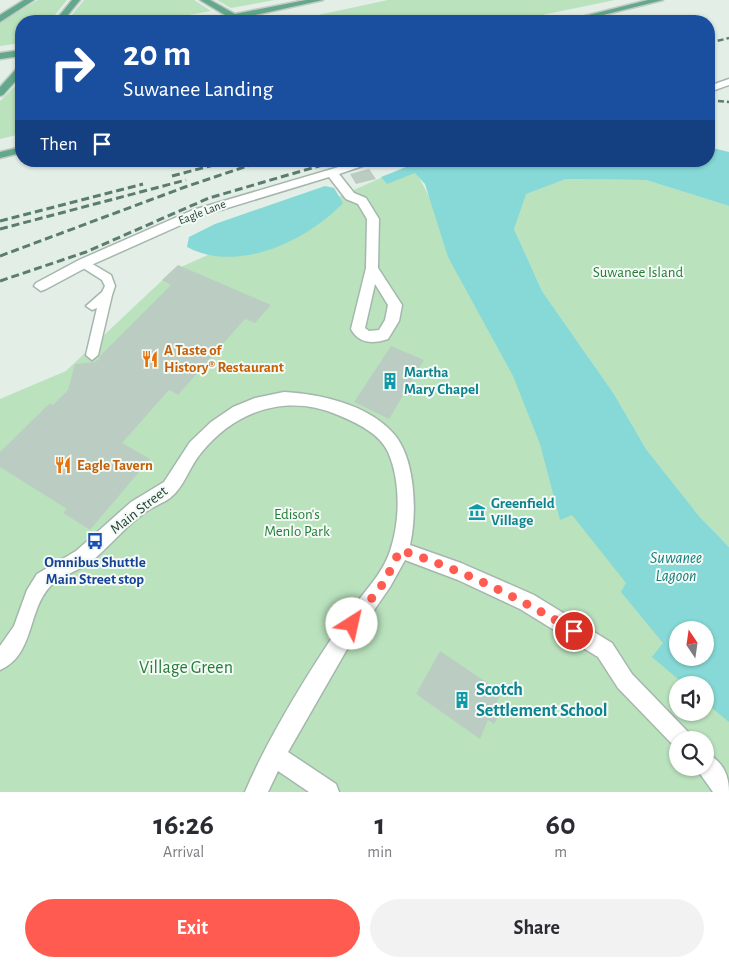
<!DOCTYPE html>
<html lang="en">
<head>
<meta charset="utf-8">
<style>
  :root { --surface:#fff; --page:#f2f2f3; --text:#2b2b33; --muted:#7c7c81; --accent:#ff5b51 }
  body { margin:0; font-family:"Alegreya Sans",sans-serif; background:var(--page); color:var(--text); height:100vh; display:flex; flex-direction:column; font-size:19px; white-space:nowrap }
  * { box-sizing:border-box; margin:0 }
  p { font-size:16px; color:var(--muted) }
  .icon { flex:none; width:28px; height:28px; fill:none; stroke:currentColor; stroke-width:2; stroke-linecap:round; stroke-linejoin:round }
  .map { position:relative; height:792px; overflow:hidden }
  .drawer { display:flex; flex-direction:column; background:var(--surface); flex:1 }
  .drawer>* { flex:none }
  .banner { position:absolute; left:15px; top:15px; width:700px; height:152px; border-radius:20px; box-shadow:0 1px 4px #0004; background:#1a4fa0; color:#fff; overflow:hidden }
  .needle { width:32px; rotate:347deg }
  .controls { position:absolute; left:669px; top:621px; display:grid; gap:10px }
  .controls a { display:grid; place-items:center; width:45px; height:45px; border-radius:50%; background:var(--surface); box-shadow:0 1px 4px #0004; font-size:25px }
  .pin { position:absolute; display:grid; place-items:center; width:42px; height:42px; color:#fff; margin:-21px; border:2px solid #fff; border-radius:50%; box-shadow:0 1px 5px #0007 }
  .me { position:absolute; width:55px; margin:-28px; rotate:35deg; stroke-linejoin:round; filter:drop-shadow(0 0 4px #0008) }
  .turn { display:flex; align-items:center; gap:18px; height:105px; padding:0 25px; font-size:22px }
  .turn .icon { width:65px; height:65px; stroke-width:2.5 }
  .turn b { display:block; font-size:35px; line-height:42px }
  .then { display:flex; align-items:center; height:48px; padding:0 25px; background:#0003; gap:10px; font-size:19px }
  .eta { display:flex; justify-content:space-evenly; align-items:center; height:85px; text-align:center }
  .eta b { font-size:30px; font-weight:700; line-height:35px }
  .cta { display:flex; gap:10px; margin-top:auto; padding:10px 25px }
  .cta a { flex:1; height:58px; border-radius:30px; background:var(--accent); color:#fff; font-size:20px; font-weight:700; line-height:58px; text-align:center }
  .cta a+a { background:var(--page); color:var(--text) }
  .map>svg:first-child { display:block }
  .green { fill:#bae2bd; fill-rule:evenodd }
  .water { fill:#86d9d6; fill-rule:evenodd }
  .building { fill:#bbcdc2 }
  .lines { fill:none; stroke-linecap:round; stroke-linejoin:round }
  .lane-casing { stroke:#a5b7ad; stroke-width:3 }
  .street-casing { stroke:#a5b7ad; stroke-width:3 }
  .primary-casing { stroke:#c1cac6; stroke-width:3 }
  .lane { fill:#fff; fill-rule:evenodd }
  .street { fill:#fff; fill-rule:evenodd }
  .primary { fill:#63a88a; fill-rule:evenodd }
  .rail-far1 { stroke:#5b7d6e; stroke-width:2.5; stroke-dasharray:6 3; stroke-linecap:butt }
  .rail { stroke:#5b7d6e; stroke-width:3; stroke-dasharray:8 4; stroke-linecap:butt }
  .route { stroke:#ff5b51; stroke-width:9; stroke-dasharray:0 16.2 }
  .labels { text-anchor:middle; dominant-baseline:central; stroke-width:4; stroke-linejoin:round; paint-order:stroke }
  .far-street-label { font-size:12px; fill:#214233; stroke:#f4faf6 }
  .park-label { font-size:15px; fill:#267d38; stroke:#f4faf6 }
  .food-label { font-size:15px; font-weight:bold; fill:#c56008; stroke:#f4faf6; text-anchor:start }
  .culture-label { font-size:15px; font-weight:bold; fill:#0d838f; stroke:#f4faf6; text-anchor:start }
  .street-label { font-size:15px; fill:#214233; stroke:#f4faf6 }
  .transit-label { font-size:15px; font-weight:bold; fill:#164399; stroke:#f4faf6 }
  .water-label { font-size:16px; font-style:italic; fill:#147f7d; stroke:#f4faf6 }
  .near-park-label { font-size:18px; fill:#267d38; stroke:#f4faf6 }
  .near-culture-label { font-size:18px; font-weight:bold; fill:#0d838f; stroke:#f4faf6; text-anchor:start }
</style>
</head>
<body>
<div class="map">
<svg width="729" height="792" viewBox="0 0 729 792">
  <rect width="100%" height="100%" fill="#e3eee7"/>
  <path class="green" d="M38 0H67L50 21H21V43L0 46V23Z
    M84 0H194L211 11 155 21H67Z
    M217 0H275L231 8Z
    M388 0H615L513 21H290Z
    M21 80V134L0 139V101Z
    M412 164 663 643 678 658 729 671V792H0V399L66 371 172 271ZM678 685H705V712H678ZM678 740H705V768H678Z
    M566 179 646 180 729 206V547L699 516 646 449 614 394 542 291 514 229 525 194Z"/>
  <path class="water" d="M709 147 729 152V206L646 180 566 179 526 194 514 229 542 291 614 394 646 449 699 516 729 547V722L705 702V685H685L652 657 663 643 621 592 626 583 572 515 560 520 540 444 513 376 448 257 425 184 415 173 387 184 381 177 422 161H709ZM678 630H705V658H678Z
    M325 186 334 188 343 203C307 241 237 274 187 247L189 237 215 224Z"/>
  <path class="building" d="M369 169 376 179 356 184 350 174Z
    M178 265 271 305 255 323 245 319 178 395 169 390 122 443 150 459 90 530 63 513 67 509 0 467V452L50 403 53 405 68 390 75 364 95 362 100 358 99 357 171 285 162 280Z
    M391 346 424 360 389 419 354 402Z
    M440 651 501 692 495 707 501 711 494 724 488 720 480 739 416 694Z"/>
  <g class="lines">
    <g class="lane-casing">
      <path id="lane" d="M84 259 111 275 115 286 112 295 98 355 92 360 86 355 97 308 92 310 86 306 102 292 105 286 102 280 80 266V260Z"/>
    </g>
    <g class="street-casing">
      <path id="street" d="M729 79V85L709 92V86Z
        M359 161H377L339 174 354 193 366 198 379 219 378 268 402 305 399 321 388 339C373 344 359 344 351 329L366 268 367 219 358 204 346 199 329 177 201 216 89 266 46 289 41 291 34 286 36 283 79 260 193 210ZM375 284 388 305 385 320 379 330 369 331 365 328Z
        M284 392C320 394 367 404 393 433 416 458 417 514 410 545L461 563 534 595 612 643 632 674 689 733 692 740H678V749L675 747 618 688 598 657 520 609 458 580 405 560 390 587 346 651 288 752 336 784 339 792H309L278 771 268 792H245C269 735 310 670 345 618 359 597 382 576 390 551 400 522 401 481 388 452 379 433 357 423 338 415 287 393 236 410 201 453 189 467 185 486 170 498 162 504 151 507 143 514 123 528 109 548 89 563 76 572 57 577 47 590 28 614 33 656 0 670V646L14 626 27 590 37 574 76 551 131 502 164 482 190 442 211 422 233 407 255 398Z
        M705 753C722 760 729 774 729 792H713L696 768H705Z"/>
    </g>
    <g class="primary-casing">
      <path id="primary" d="M24 0H34L0 22V15Z
        M72 0H80L63 21H55Z
        M200 0H210L235 14 306 0H323L241 18 239 21 232 19 206 21 225 15Z
        M648 0H663L579 21H565Z
        M21 50V56L0 59V53Z
        M21 66V75L3 95 0 96V87L18 67Z
        M21 147V153L0 158V152Z"/>
    </g>
    <use href="#lane" class="lane"/>
    <use href="#street" class="street"/>
    <use href="#primary" class="primary"/>
    <path class="rail-far1" d="M709 43 729 38
      M709 100 729 102"/>
    <path class="rail" d="M172 176 229 161
      M0 221 143 184
      M0 229 186 180
      M0 256 185 187 262 161
      M0 281 86 252 209 198 336 161"/>
  </g>
  <g class="lines">
    <path class="route" d="M352 624 385 581 400 550C462 570 518 597 574 631"/>
  </g>
  <defs>
    <g id="restaurant-bare" transform="scale(1.35)"><path d="M-5-6h1v4h1v-4h1v4h1v-4h1v5L-1.5 .5V6h-2V.5L-5-1ZM5-6V6H3V1.5H1.5Q1.5-4 5-6Z" fill="#e8710a" stroke="#f4faf6" stroke-width="2.5" paint-order="stroke"/></g>
    <g id="building-bare" transform="scale(1.35)"><path d="M-4-6H4V6H1V3H-1V6H-4ZM-2.5-4.3h1.7v1.8h-1.7ZM.8-4.3h1.7v1.8H.8ZM-2.5-1h1.7V.8h-1.7ZM.8-1h1.7V.8H.8Z" fill="#0f9aa8" stroke="#f4faf6" stroke-width="2.5" paint-order="stroke"/></g>
    <g id="museum-bare" transform="scale(1.35)"><path d="M0-6L6-3V-2H-6V-3ZM-5-1h2V3h-2ZM-1-1h2V3h-2ZM3-1h2V3H3ZM-6 4H6V6H-6Z" fill="#0f9aa8" stroke="#f4faf6" stroke-width="2.5" paint-order="stroke"/></g>
    <g id="bus-bare" transform="scale(1.35)"><path d="M-5-6H5V4H4V6H2V4H-2V6H-4V4H-5ZM-3.5-4V0h7V-4ZM-3.5 1.2v1.5H-2V1.2ZM2 1.2v1.5H3.5V1.2Z" fill="#1a4fb4" stroke="#f4faf6" stroke-width="2.5" paint-order="stroke"/></g>
  </defs>
  <g fill-rule="evenodd">
    <use href="#restaurant-bare" x="150" y="359"/>
    <use href="#building-bare" x="390" y="381"/>
    <use href="#restaurant-bare" x="63" y="465"/>
    <use href="#museum-bare" x="477" y="512"/>
    <use href="#bus-bare" x="95" y="541"/>
    <use href="#building-bare" x="462" y="700"/>
  </g>
  <g class="labels">
    <g class="far-street-label">
      <text transform="translate(202 212) rotate(-21)">Eagle Lane</text>
    </g>
    <g class="park-label">
      <text x="638" y="272">Suwanee Island</text>
      <text x="297" y="514">Edison's<tspan x="297" dy="17">Menlo Park</tspan></text>
    </g>
    <g class="food-label">
      <text x="164" y="350">A Taste of<tspan x="164" dy="17">History® Restaurant</tspan></text>
      <text x="77" y="465">Eagle Tavern</text>
    </g>
    <g class="culture-label">
      <text x="404" y="372">Martha<tspan x="404" dy="17">Mary Chapel</tspan></text>
      <text x="491" y="503">Greenfield<tspan x="491" dy="17">Village</tspan></text>
    </g>
    <g class="street-label">
      <text transform="translate(139 510) rotate(-38)">Main Street</text>
    </g>
    <g class="transit-label">
      <text x="95" y="562">Omnibus Shuttle<tspan x="95" dy="17">Main Street stop</tspan></text>
    </g>
    <g class="water-label">
      <text x="676" y="558">Suwanee<tspan x="676" dy="18">Lagoon</tspan></text>
    </g>
    <g class="near-park-label">
      <text x="186" y="668">Village Green</text>
    </g>
    <g class="near-culture-label">
      <text x="476" y="690">Scotch<tspan x="476" dy="21">Settlement School</tspan></text>
    </g>
  </g>
</svg>
<div class="controls">
<a><svg class="needle" viewBox="-14 -14 28 28"><path d="M0-13l5 13h-10z" fill="#e53935"/><path d="M0 13l5-13h-10z" fill="#7c7c81"/></svg></a>
<a><svg class="icon" aria-label="sound" viewBox="0 0 24 24"><path d="M4 9h4l5-4v14l-5-4H4zM17 9q2 3 0 6"/></svg></a>
<a><svg class="icon" aria-label="search" viewBox="0 0 24 24"><circle cx="10" cy="10" r="6"/><path d="M15 15l6 6"/></svg></a>
</div>
<div class="pin" style="left:574px;top:631px;background:#d93025"><svg class="icon" aria-label="arrive" viewBox="0 0 24 24"><path d="M6 21V4h12l-3 4 3 4H6"/></svg></div>
<svg class="me" style="left:352px;top:624px" viewBox="-20 -20 40 40"><circle r="19" fill="#fff"/><path d="M0-13L10 11 0 6-10 11z" fill="#ff5b51"/></svg>
<div class="banner">
<div class="turn"><svg class="icon" aria-label="right" viewBox="0 0 24 24"><path d="M7 20v-9h11M14 6l5 5-5 5"/></svg><div><b>20 m</b>Suwanee Landing</div></div>
<div class="then">Then<svg class="icon" aria-label="arrive" viewBox="0 0 24 24"><path d="M6 21V4h12l-3 4 3 4H6"/></svg></div>
</div>
</div>
<section class="drawer">
<div class="eta">
<div><b>16:26</b><p>Arrival</p></div>
<div><b>1</b><p>min</p></div>
<div><b>60</b><p>m</p></div>
</div>
<div class="cta"><a>Exit</a><a>Share</a></div>
</section>
</body>
</html>
